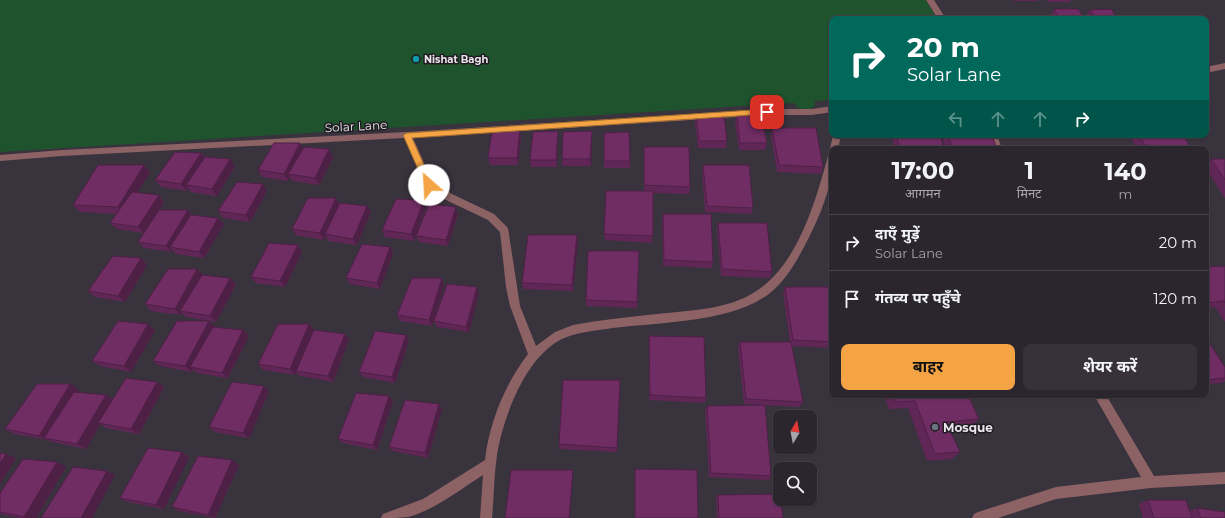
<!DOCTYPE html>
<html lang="hi">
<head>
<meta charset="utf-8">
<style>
  :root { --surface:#2b262e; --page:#37323a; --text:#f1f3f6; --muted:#a6a5aa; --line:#47434a; --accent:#f4a444 }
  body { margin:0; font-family:Montserrat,"Noto Sans Devanagari",sans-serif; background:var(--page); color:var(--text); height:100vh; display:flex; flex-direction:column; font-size:15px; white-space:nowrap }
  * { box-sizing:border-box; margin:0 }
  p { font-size:13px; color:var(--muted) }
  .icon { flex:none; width:22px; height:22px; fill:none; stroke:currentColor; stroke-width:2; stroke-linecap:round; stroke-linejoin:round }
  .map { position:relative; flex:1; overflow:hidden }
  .panel { position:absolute; left:829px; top:146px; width:380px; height:252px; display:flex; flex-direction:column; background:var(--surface); border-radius:8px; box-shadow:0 1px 3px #0004,0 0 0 1px var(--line) }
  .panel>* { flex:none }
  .guide { position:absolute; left:829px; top:16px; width:380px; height:122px; border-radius:8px; box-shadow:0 1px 3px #0004,0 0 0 1px var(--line); background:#00695c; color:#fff; overflow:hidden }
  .needle { width:26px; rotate:10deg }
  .buttons { position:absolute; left:773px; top:410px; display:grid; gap:8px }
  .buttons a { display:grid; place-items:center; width:44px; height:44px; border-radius:8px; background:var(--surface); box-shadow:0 1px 3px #0004,0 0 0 1px var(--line); font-size:20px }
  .pin { position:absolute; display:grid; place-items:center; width:34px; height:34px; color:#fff; margin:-17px; border-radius:8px; box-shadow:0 2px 6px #0006 }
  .me { position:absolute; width:44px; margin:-22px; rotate:334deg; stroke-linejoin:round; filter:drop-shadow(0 0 3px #0008) }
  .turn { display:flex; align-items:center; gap:14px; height:84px; padding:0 12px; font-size:18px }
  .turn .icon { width:52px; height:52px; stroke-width:2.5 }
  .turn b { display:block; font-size:28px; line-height:34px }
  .lanes { display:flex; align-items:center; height:38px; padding:0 12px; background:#0003; justify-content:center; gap:20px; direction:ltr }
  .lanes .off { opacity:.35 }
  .eta { display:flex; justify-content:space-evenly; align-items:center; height:68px; text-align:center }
  .eta b { font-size:24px; font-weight:700; line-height:28px }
  .action { display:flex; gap:8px; margin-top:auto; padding:8px 12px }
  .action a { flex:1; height:46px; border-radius:8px; background:var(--accent); color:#111; font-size:16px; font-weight:700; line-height:46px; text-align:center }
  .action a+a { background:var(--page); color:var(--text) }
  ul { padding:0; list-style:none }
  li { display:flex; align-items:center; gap:12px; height:56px; padding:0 12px; border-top:1px solid var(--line) }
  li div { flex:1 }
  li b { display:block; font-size:15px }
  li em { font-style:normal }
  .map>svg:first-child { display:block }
  .green { fill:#1e532d }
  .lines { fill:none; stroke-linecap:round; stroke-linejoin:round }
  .minor { fill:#8c6265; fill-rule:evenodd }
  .wall { fill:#602756 }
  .shaded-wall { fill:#4e2046 }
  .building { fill:#702d64; stroke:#4e2046 }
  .route { fill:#f4a444; stroke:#9f6b2c }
  .culture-dot { fill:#0f9aa8; stroke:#1f1c21; stroke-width:1.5 }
  .worship-dot { fill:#6b7280; stroke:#1f1c21; stroke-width:1.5 }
  .labels { text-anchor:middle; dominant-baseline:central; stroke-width:3; stroke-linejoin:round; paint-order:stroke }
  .far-poi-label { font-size:10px; font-weight:bold; fill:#e9e5ec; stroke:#1f1c21; text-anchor:start }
  .street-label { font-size:12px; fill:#e9e5ec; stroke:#1f1c21 }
  .poi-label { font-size:12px; font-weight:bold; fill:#e9e5ec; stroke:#1f1c21; text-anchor:start }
</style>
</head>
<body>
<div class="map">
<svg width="1225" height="518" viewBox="0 0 1225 518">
  <rect width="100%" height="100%" fill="#39333e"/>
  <path class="green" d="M0 0H926L937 19H832V100L815 101V106L809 110 798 108 794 103 0 152Z"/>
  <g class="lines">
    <path class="minor" d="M926 0H934L946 19H938Z
      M1225 63V69L1206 73V67Z
      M832 106V112L812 115H767L413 138 433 183 454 195 494 214 508 228 520 306 536 346 555 332 573 325C600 320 629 317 657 314 692 310 733 310 762 287 799 259 816 200 828 156L832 153C832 160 833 167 832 174 827 199 816 225 804 247 795 264 785 281 770 293 731 324 654 322 606 329 587 332 567 333 551 346 522 368 503 419 497 455 494 475 494 497 492 518H480L483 475C461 489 433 511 408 517 400 518 389 518 381 518L383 514 423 499 485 460C489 423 505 384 528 354L510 306 506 287 500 232 488 220 448 201 426 187 404 138 62 156 0 161V155L62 150 407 132 767 109H812Z
      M833 135H841L838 149H832V152L830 149Z
      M989 135H997L1002 149H994Z
      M1094 395H1106L1154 476 1225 472V484L1151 488 1056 499 998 518H972L974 514 978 512 1056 487 1141 477Z"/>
  </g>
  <path class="wall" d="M1014 0H1038L1037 1H1014Z
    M1047 0H1071L1070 2H1048Z
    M1054 9 1085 19H1051L1050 17Z
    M1090 10 1118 19H1086L1085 17Z
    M696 115 727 141 726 148H698L695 122Z
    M737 116 767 143 765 150H739L735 123Z
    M772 128 823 167 821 174 777 172 771 135Z
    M891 135H940L944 149H895Z
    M941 135H992L997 149H946Z
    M1129 135H1183L1190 147 1188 149H1137Z
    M521 137 518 165H490L488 158Z
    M558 138 557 167H531L530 160Z
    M592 138 591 166H562V159Z
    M300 143 303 149H329L333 157 319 185 293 181 290 177 288 181 262 177 258 170Z
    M644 147 690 187 689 194 653 193 652 243 605 240 604 234 644 191Z
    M201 153 205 157 230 159 235 166 217 196 191 192 188 188 187 191 161 187 155 180Z
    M1211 159H1225V198L1206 169V163Z
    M604 161H630V168H604Z
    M703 165 753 208 751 214 705 212 702 172Z
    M150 172 137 193 159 195 164 202 151 222 188 210 192 215 224 224 204 258 176 254 173 250 172 252 144 248 138 242 143 233 117 229 110 223 117 214 80 212 73 205Z
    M267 191 250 222 223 218 218 211Z
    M336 198 339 205 367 206 371 212 357 245 328 241 326 236 324 240 296 235 292 229Z
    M424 200 426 206 414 241 385 237 382 230Z
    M458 214 448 246 419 242 416 236Z
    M663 214 713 262 712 268 663 266 662 221Z
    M718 223 772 272 770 278 721 276 717 230Z
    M577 235 578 242 573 291 523 289 522 283Z
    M298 245 302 252 285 287 256 283 251 277Z
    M390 247 393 253 380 289 350 284 346 278Z
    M639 251 637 308 586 306V300Z
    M147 265 125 302 95 297 88 291Z
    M1225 266V322L1215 307 1206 308V267Z
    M197 269 203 275 230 278 236 284 216 322 186 317 182 313 181 315 151 311 145 304Z
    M444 285 432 326 400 321 397 315Z
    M785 287H832V348L791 346 803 402 800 407 744 404 738 348 740 342H790L783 293Z
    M479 293 469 332 437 327 434 321Z
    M209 321 215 327 243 330 249 336 228 378 197 373 193 369 192 372 160 366 153 361Z
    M309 324 314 330 307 346 345 334 349 339 333 382 300 376 296 372 295 375 263 370 258 364Z
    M155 330 131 372 100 366 92 361Z
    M649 336 706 398 705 403 649 400Z
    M1206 338 1225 367V381L1222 383 1206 384Z
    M409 340 395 383 363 377 359 372Z
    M620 380 617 452 559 449V444Z
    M70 384 79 390 77 392 106 395 112 400 164 387 139 434 106 428 100 424 86 449 53 442 48 440 15 434 5 429Z
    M269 391 249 438 215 432 209 427Z
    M884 395H968L979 419 971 426 949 428 960 452 952 459 927 461 908 408 889 409Z
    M393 401 377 450 343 443 338 439Z
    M707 406 771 476 769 480 709 477 705 411Z
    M442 409 428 458 393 451 389 447Z
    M182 452 189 457 164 509 128 502 120 498Z
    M57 462 66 467 36 518H19L0 514V493Z
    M239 465 215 518 179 511 172 507Z
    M718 495 783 518H717L716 499Z
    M1148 500 1190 511 1197 508 1225 518H1143L1139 504Z"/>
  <path class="shaded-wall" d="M520 130 521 137 518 165 517 158Z
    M558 131V138L557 167 556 160Z
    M592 131V138L591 166 590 159Z
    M300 143 304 150 288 174 290 177 288 181 284 174Z
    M329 149 333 157 319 185 315 178Z
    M201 153 206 160 186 185 188 188 187 191 181 184Z
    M230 159 235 166 217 196 212 189Z
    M144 165 150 172 124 214 118 207Z
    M263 184 267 191 250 222 246 215Z
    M159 195 164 202 144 233 138 227Z
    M336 198 339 205 325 234 326 236 324 240 320 233Z
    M424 200 426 206 414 241 411 234Z
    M367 206 371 212 357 245 353 239Z
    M456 207 458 214 448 246 446 240Z
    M188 210 193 217 170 247 173 250 172 252 166 246Z
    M218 218 224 224 204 258 199 252Z
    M577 235 578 242 573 291 572 285Z
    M298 245 302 252 285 287 280 281Z
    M390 247 393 253 380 289 377 283Z
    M141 258 147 265 125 302 118 296Z
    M197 269 203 275 180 311 182 313 181 315 175 309Z
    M230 278 236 284 216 322 210 316Z
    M442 278 444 285 432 326 429 320Z
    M477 287 479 293 469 332 466 327Z
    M209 321 215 327 193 368 190 367 193 369 192 372 185 366Z
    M148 324 155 330 131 372 124 366Z
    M309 324 314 330 297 371H296V372L295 375 290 369Z
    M243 330 249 336 228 378 222 373Z
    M345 334 349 339 333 382 328 376Z
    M406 335 409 340 395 383 392 377Z
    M157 382 164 387 139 434 131 429Z
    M70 384 79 390 49 439 44 438 48 440 39 436Z
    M264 386 269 391 249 438 243 433Z
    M106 395 114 400 98 423 100 424 86 449 77 444Z
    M389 396 393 401 377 450 373 445Z
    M439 404 442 409 428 458 425 453Z
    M182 452 189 457 164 509 156 505Z
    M6 454 16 458 0 484V464Z
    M232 460 239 465 215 518 208 515Z
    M57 462 66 467 36 518H26L24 517Z
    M573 470V474L570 518H569Z
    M107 471 115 475 92 518H81Z"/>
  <path class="building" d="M1054 9H1078L1085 19H1060Z
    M1111 9 1118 19H1096L1090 10Z
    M724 114 727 141H699L696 115Z
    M761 115 767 143H740L737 116Z
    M772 128H816L823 167 779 165Z
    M520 130 517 158H488L492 131Z
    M558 131 556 160H530L533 132Z
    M592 131 590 159H562L563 132Z
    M629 132 630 161H604V133Z
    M896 135H940L944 149H900Z
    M948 135H992L997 149H953Z
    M1139 135H1183L1190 147 1145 145Z
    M274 143H300L284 174 258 170Z
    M304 147 329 149 315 178 288 174Z
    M644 147H689L690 187 644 185Z
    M175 152 201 153 181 184 155 180Z
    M205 157 230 159 212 189 186 185Z
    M1211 159H1225V180Z
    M98 165H144L118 207 73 205Z
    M703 165H749L753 208 707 206Z
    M237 182 263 184 246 215 218 211Z
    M606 191H653V236L604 234Z
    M132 192 159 195 138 227 110 223Z
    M308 198H336L320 233 292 229Z
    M396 199 424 200 411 234 382 230Z
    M340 203 367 206 353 239 325 234Z
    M429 204 456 207 446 240 416 236Z
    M159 210H188L166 246 138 242Z
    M663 214H711L713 262 664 260Z
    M191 215 218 218 199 252 170 247Z
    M718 223H767L772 272 722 269Z
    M528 235H577L572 285 522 283Z
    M269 243 298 245 280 281 251 277Z
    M362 244 390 247 377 283 346 278Z
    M588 251H639L637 302 586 300Z
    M113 256 141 258 118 296 88 291Z
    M1225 266V303L1224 301 1206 303V267Z
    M168 269H197L175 309 145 304Z
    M202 275 230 278 210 316 180 311Z
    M412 278H442L429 320 397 315Z
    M447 284 477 287 466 327 434 321Z
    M785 287H832V342L793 340Z
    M118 321 148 324 124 366 92 361Z
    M177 321H209L185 366 153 361Z
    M278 324H309L290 369 258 364Z
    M213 327 243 330 222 373 190 367Z
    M314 330 345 334 328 376 296 371Z
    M375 331 406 335 392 377 359 372Z
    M649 336 704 337 706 398 650 395Z
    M1206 338 1225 367V378L1206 380Z
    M740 342H791L803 402 746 399Z
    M126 378 157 382 131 429 98 423Z
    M563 380H620L617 448 559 444Z
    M232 382 264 386 243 433 209 427Z
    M37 384H70L39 436 5 429Z
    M74 392 106 395 77 444 44 438Z
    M356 393 389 396 373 445 338 439Z
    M893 395H968L979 419 946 422 960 452 935 454 915 401 895 402Z
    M405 400 439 404 425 453 389 447Z
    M765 405 771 476 711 473 707 406Z
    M148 448 182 452 156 505 120 498Z
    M0 453 6 454 0 464Z
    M198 456 232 460 208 515 172 507Z
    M23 459 57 462 24 517 0 512V493Z
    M73 467 107 471 81 518H41Z
    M635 469 697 470 698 518H635Z
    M511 470H573L569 518H505Z
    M780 494V499H781L783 518H719L718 495Z
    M1148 500H1186L1192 518H1154Z
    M1197 508 1225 512V518H1201Z"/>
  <path class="route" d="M767 109 771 112 767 114 412 138 433 185 429 188 425 185 403 135 407 133Z"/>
  <circle class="culture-dot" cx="416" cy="59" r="4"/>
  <circle class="worship-dot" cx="935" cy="427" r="4"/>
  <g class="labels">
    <g class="far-poi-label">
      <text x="424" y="59">Nishat Bagh</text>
    </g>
    <g class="street-label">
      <text transform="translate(356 126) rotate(-3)">Solar Lane</text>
    </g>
    <g class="poi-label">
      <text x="943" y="427">Mosque</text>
    </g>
  </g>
</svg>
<div class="buttons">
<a><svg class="needle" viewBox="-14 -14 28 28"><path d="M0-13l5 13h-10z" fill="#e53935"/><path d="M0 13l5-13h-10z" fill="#a6a5aa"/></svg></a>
<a><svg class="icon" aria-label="search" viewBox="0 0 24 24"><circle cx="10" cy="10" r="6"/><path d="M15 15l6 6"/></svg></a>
</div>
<div class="pin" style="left:767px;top:112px;background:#d93025"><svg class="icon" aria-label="arrive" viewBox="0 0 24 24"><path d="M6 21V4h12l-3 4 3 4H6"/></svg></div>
<svg class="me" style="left:429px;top:185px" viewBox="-20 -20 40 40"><circle r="19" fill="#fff"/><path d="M0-13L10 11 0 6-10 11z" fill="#f4a444"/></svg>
<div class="guide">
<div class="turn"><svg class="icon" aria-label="right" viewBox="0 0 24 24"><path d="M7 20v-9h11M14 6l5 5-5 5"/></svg><div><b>20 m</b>Solar Lane</div></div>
<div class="lanes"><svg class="icon off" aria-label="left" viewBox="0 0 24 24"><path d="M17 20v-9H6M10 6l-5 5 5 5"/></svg><svg class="icon off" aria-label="ahead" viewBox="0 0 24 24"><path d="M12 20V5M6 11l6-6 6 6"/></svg><svg class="icon off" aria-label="ahead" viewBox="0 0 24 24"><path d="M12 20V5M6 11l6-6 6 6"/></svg><svg class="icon" aria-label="right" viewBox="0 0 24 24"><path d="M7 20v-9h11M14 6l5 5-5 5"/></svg></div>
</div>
<section class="panel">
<div class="eta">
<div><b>17:00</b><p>आगमन</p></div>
<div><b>1</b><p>मिनट</p></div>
<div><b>140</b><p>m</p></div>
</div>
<ul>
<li><svg class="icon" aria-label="right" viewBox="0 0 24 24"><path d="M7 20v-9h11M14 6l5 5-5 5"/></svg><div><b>दाएँ मुड़ें</b><p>Solar Lane</p></div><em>20 m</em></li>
<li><svg class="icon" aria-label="arrive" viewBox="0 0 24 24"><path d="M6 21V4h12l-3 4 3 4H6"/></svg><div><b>गंतव्य पर पहुँचे</b></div><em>120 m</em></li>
</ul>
<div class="action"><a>बाहर</a><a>शेयर करें</a></div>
</section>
</div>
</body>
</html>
